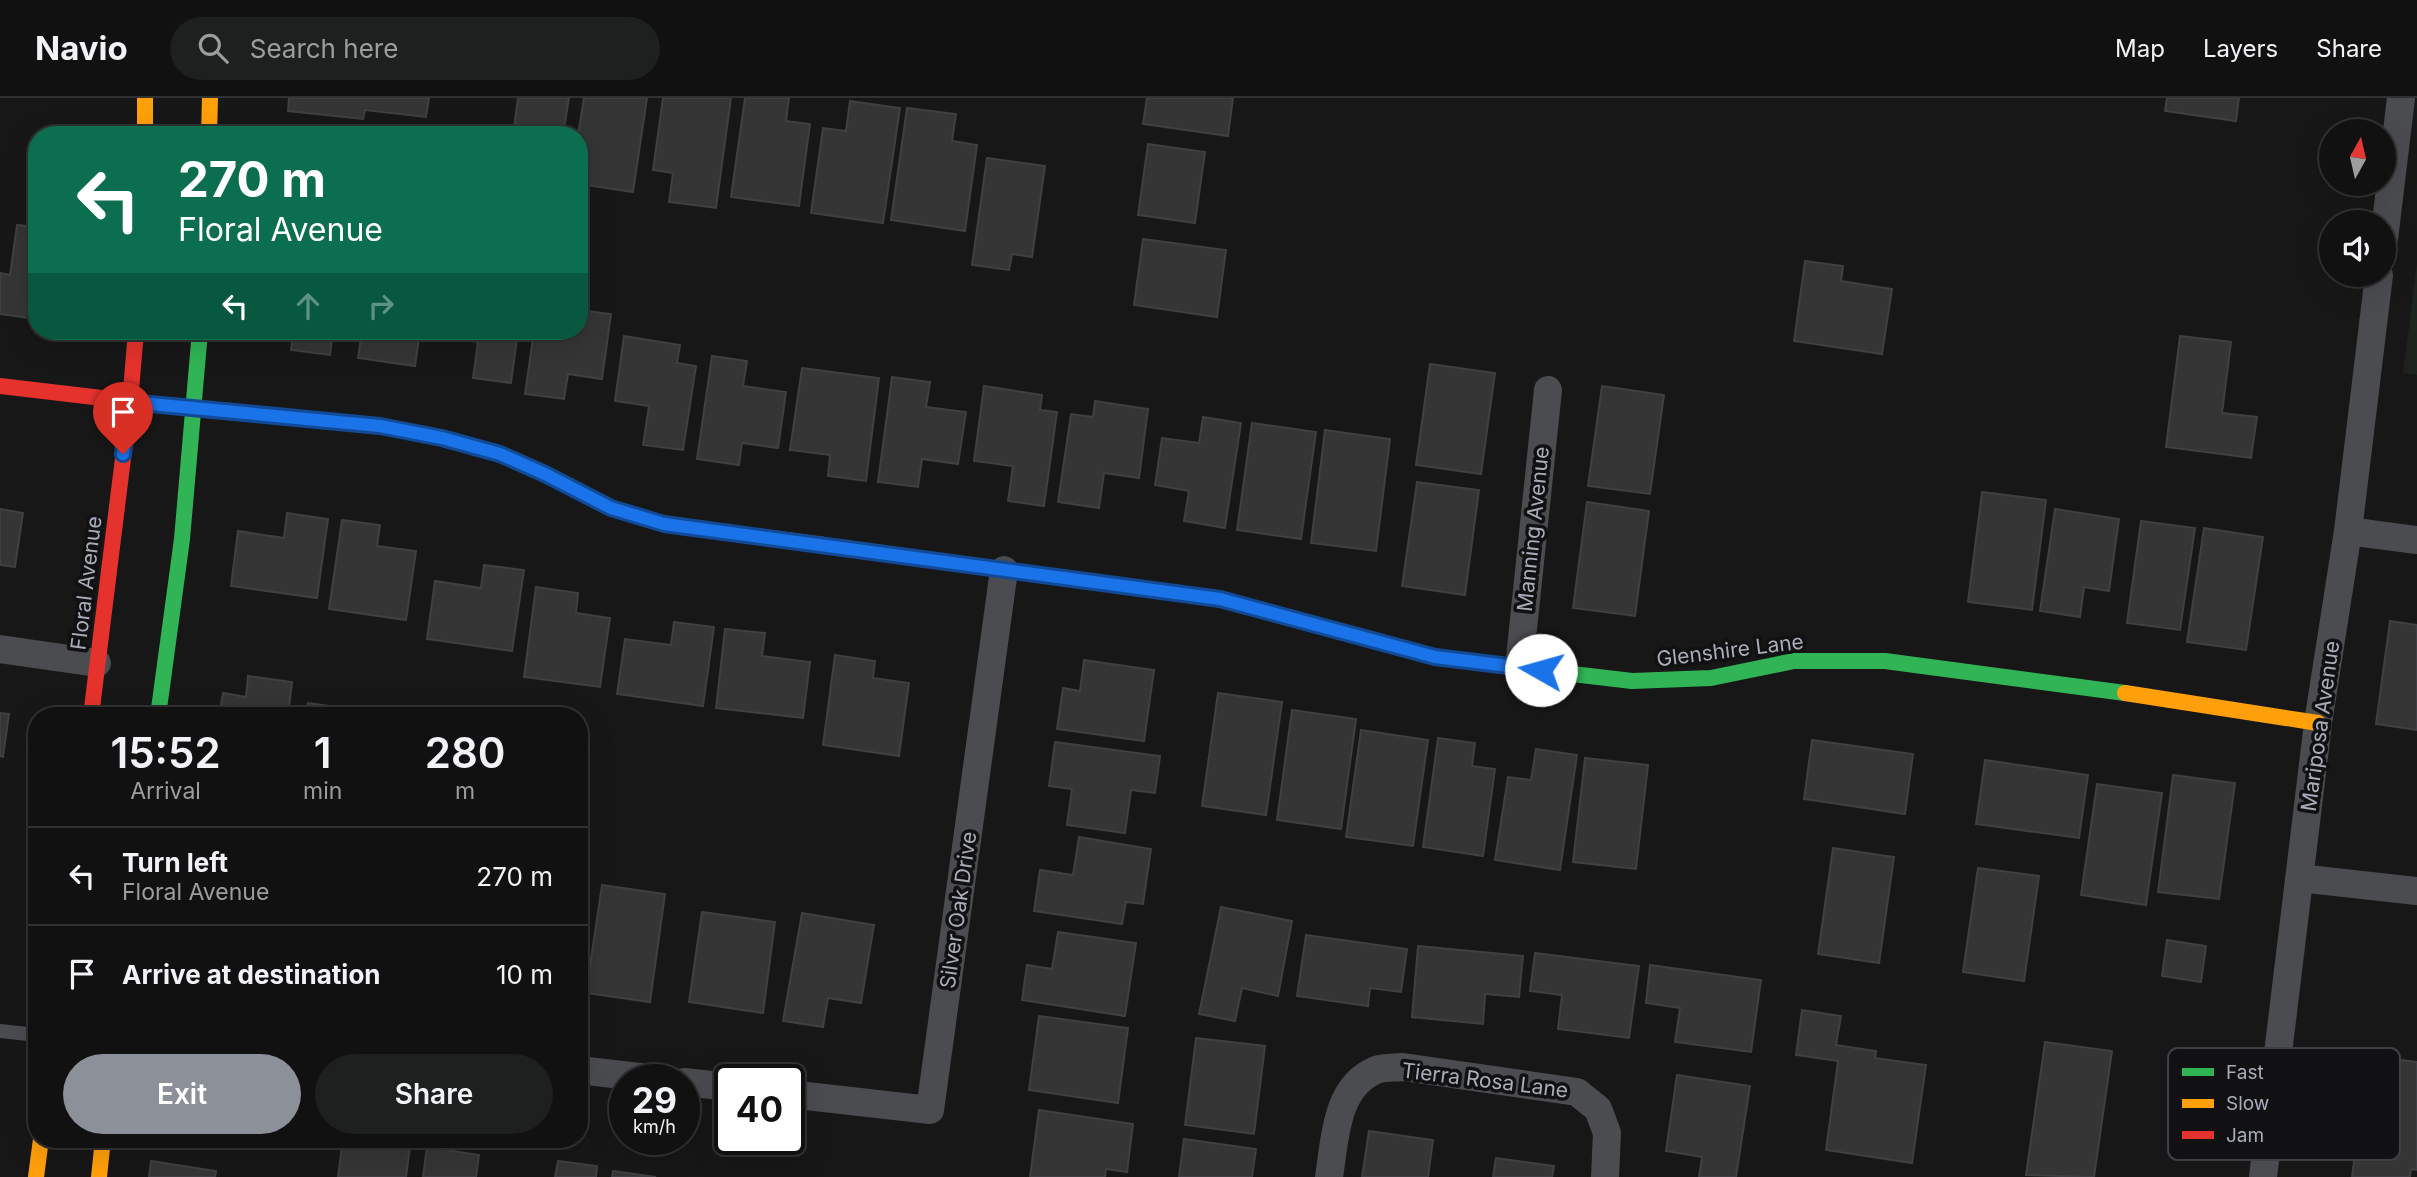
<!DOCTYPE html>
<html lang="en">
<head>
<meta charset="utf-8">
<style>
  :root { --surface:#111; --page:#1e1f1f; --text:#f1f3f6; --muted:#9c9d9f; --line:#303131; --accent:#8c9099 }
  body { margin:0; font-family:Inter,sans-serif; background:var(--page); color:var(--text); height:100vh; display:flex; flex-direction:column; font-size:26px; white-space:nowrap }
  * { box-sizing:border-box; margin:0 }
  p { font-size:23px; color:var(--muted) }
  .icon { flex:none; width:38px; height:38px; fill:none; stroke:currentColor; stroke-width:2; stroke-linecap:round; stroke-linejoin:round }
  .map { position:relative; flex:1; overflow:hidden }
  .sheet { position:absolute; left:28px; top:609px; width:560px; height:441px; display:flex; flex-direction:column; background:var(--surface); border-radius:28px; box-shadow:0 7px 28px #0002,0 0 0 2px var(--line) }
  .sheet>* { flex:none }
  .guide { position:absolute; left:28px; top:28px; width:560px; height:214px; border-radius:28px; box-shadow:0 7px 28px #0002,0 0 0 2px var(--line); background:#0b6e4f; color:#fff; overflow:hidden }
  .needle { width:46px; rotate:8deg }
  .buttons { position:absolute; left:2319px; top:21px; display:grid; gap:14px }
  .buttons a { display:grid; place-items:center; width:77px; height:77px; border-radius:50%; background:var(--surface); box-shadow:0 7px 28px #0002,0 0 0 2px var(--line); font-size:35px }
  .speed { position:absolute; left:609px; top:966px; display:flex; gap:14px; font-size:35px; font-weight:700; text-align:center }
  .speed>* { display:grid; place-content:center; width:91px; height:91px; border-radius:50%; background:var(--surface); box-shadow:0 7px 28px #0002,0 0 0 2px var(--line); line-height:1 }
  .speed small { font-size:18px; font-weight:400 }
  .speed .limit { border:4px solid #111; border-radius:10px; background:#fff; color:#111 }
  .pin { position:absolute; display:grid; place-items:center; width:60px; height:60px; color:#fff; margin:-72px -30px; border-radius:50% 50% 50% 0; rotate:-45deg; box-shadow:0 0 7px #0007 }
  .pin .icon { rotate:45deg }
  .me { position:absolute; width:77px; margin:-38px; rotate:277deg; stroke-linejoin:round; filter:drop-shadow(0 0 5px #0008) }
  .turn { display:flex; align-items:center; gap:24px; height:147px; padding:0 35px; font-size:32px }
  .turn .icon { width:91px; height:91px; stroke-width:2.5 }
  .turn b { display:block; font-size:49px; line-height:60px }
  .lanes { display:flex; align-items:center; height:66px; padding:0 35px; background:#0003; justify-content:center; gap:35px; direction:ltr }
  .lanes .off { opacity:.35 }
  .eta { display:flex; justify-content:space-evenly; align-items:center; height:119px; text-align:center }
  .eta b { font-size:42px; font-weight:600; line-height:49px }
  .cta { display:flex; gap:14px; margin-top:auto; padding:14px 35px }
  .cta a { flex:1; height:80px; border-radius:42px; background:var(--accent); color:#fff; font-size:28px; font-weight:600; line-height:80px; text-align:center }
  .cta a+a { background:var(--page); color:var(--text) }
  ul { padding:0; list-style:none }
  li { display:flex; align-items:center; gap:21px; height:98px; padding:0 35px; border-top:2px solid var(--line) }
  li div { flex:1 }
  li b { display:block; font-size:26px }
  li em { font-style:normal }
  header { display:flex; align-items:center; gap:42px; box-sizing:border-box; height:98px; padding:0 35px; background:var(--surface); border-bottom:2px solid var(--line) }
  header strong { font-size:33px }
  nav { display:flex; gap:38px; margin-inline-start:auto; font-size:24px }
  .search { width:490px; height:63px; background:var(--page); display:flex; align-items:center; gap:18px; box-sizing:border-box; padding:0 24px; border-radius:38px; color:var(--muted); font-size:26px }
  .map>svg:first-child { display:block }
  .green { fill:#1d241e }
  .building { fill:#353536; stroke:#3f4043; stroke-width:2 }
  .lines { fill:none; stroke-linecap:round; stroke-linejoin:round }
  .lane { stroke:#4b4c50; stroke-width:14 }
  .street { stroke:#4b4c50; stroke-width:28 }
  .fast { stroke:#30b455; stroke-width:16 }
  .slow { stroke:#ff9f0a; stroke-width:16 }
  .jam { stroke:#e5322d; stroke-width:16 }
  .route-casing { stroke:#114b97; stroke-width:18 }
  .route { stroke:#1a73e8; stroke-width:12 }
  .labels { text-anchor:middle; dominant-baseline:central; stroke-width:7; stroke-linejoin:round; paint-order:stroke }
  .street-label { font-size:21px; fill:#a8adb8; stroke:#111113 }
  .key { fill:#111113; stroke:#3e4045; stroke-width:2 }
  .key-label { font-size:19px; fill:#a8adb8 }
</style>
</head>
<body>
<header>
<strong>Navio</strong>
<div class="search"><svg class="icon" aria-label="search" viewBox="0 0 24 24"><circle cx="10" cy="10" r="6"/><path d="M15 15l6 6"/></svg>Search here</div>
<nav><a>Map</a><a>Layers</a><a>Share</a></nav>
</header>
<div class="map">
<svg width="2417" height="1079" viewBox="0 0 2417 1079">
  <rect width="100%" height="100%" fill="#171717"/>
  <path class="green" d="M2417 165V277L2403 275Z"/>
  <path class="building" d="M289 0H429L426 19 365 12 363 21 288 13Z
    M518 0H569L563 37H513Z
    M584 0H647L633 94 579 86 578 37Z
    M663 0H731L716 110 669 104 673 75 653 72Z
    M745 0H789L786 23 810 26 799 108 731 99Z
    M1147 0H1233L1228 38 1143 26Z
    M2167 0H2239L2236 23 2165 13Z
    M850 3 900 10 883 125 811 115 823 30 846 33Z
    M907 10 956 16 952 43 977 47 965 133 891 122Z
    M1148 46 1205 54 1195 125 1138 117Z
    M987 60 1045 68 1032 159 1012 156 1009 172 972 167Z
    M17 127 37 129V221L0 216V175L10 177Z
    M1143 141 1226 152 1217 219 1134 207Z
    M1805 163 1843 168 1841 183 1892 191 1882 256 1794 243Z
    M579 212 611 216 602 281 568 276 564 301 525 296 534 233H579Z
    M294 233H333L330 257 291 252Z
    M362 233H420L415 268 358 260Z
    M440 233H518L511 285 473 280 478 244 439 238Z
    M624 238 680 247 677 265 696 268 683 352 643 347 649 308 615 303Z
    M2180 238 2231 244 2222 315 2257 319 2251 360 2166 349Z
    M712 258 747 263 743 288 786 294 778 350 742 345 739 367 697 361Z
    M1430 266 1495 275 1481 376 1416 367Z
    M802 270 879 280 866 383 828 378 830 357 790 352Z
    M892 279 930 284 926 309 966 314 958 366 922 361 918 389 878 384Z
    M984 288 1042 297 1040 312 1057 314 1044 408 1008 403 1013 368 974 363Z
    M1602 288 1664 297 1650 396 1588 388Z
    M1095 303 1148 311 1139 380 1104 375 1099 410 1058 404 1071 316 1093 319Z
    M1203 319 1241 325 1225 430 1184 423 1189 393 1155 387 1162 340 1199 345Z
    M1252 325 1316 334 1301 441 1237 432Z
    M1325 332 1390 341 1376 453 1311 445Z
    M1417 384 1479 392 1465 497 1402 488Z
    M1982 394 2046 402 2032 512 1968 504Z
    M1587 404 1649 413 1635 518 1573 510Z
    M0 411 23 415 15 469 0 467Z
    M2055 411 2119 421 2109 493 2084 489 2080 519 2040 513Z
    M287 415 328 421 317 500 231 488 238 433 284 440Z
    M342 422 380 427 377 448 416 453 406 522 329 511Z
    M2141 423 2195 430 2180 532 2127 525Z
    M2204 430 2263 439 2246 552 2187 544Z
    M484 467 524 472 512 553 427 541 435 483 481 490Z
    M536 489 578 495 576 515 610 520 600 589 524 579Z
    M2390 523 2417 527V632L2376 626Z
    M674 524 714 529 703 608 617 596 625 541 671 547Z
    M725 531 765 535 762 558 810 564 803 620 716 610Z
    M835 557 875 563 873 580 909 585 899 658 823 647Z
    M1084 562 1154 572 1144 643 1057 631 1063 590 1080 593Z
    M248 578 292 584 288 618H219L223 595 246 599Z
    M1218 595 1282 604 1266 717 1202 708Z
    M308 605 379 615V618H306Z
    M1292 612 1356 621 1341 731 1277 722Z
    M0 615 9 616 3 659 0 658Z
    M1361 632 1428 642 1413 748 1346 739Z
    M1438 640 1475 645 1472 668 1495 671 1483 758 1423 749Z
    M1812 642 1913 656 1905 716 1804 701Z
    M1055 644 1160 658 1155 695 1131 692 1125 735 1067 727 1072 691 1049 688Z
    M1536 651 1577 657 1560 772 1495 762 1508 679 1531 682Z
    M1585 660 1648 667 1636 771 1573 764Z
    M1985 662 2088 677 2079 740 1976 726Z
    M2173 677 2235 685 2219 801 2158 794Z
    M2097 686 2162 695 2146 807 2081 797Z
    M1079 739 1151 751 1143 806 1126 804 1122 826 1034 813 1040 772 1073 777Z
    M1833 750 1894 759 1879 865 1818 856Z
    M1978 770 2039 778 2024 883 1963 874Z
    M602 787 665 796 650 904 586 895Z
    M1221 809 1292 823 1278 898 1242 890 1235 923 1199 916Z
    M702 814 775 824 763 915 689 904Z
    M802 815 874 827 861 905 828 900 823 929 783 923Z
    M1058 834 1136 845 1125 918 1022 902 1027 867 1052 871Z
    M1306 837 1407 851 1401 894 1370 890 1368 908 1297 898Z
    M2167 842 2206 848 2201 884 2162 878Z
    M1418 848 1523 858 1519 899 1485 896 1483 926 1412 919Z
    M1535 855 1639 868 1629 940 1558 931 1562 897 1530 893Z
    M1650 867 1761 882 1751 954 1675 944 1680 910 1646 905Z
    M1802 912 1841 918 1836 947 1876 953 1875 960 1926 967 1912 1065 1826 1052 1838 963 1796 957Z
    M1039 918 1128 930 1118 1005 1029 992Z
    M1196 940 1265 948 1254 1036 1185 1027Z
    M2045 944 2112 953 2094 1079 2026 1077Z
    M2368 958 2417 964V1072L2411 1071 2410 1079H2352Z
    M1677 977 1750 988 1736 1079H1699L1702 1059 1666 1053Z
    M1039 1012 1133 1026 1127 1074 1106 1071 1105 1079H1030Z
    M1369 1033 1433 1042 1428 1079H1362Z
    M343 1041H411L406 1079H338Z
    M1184 1041 1256 1051 1252 1079H1179Z
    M427 1049 479 1057 476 1079H423Z
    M1496 1060 1554 1068 1552 1079H1493Z
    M151 1063 216 1073 215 1079H149Z
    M558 1063 597 1068 596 1079H555Z
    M613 1073 656 1079H612Z"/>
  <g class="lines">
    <path class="lane" d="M0 933 37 937"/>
    <path class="street" d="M2384 141 2401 0
      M2348 433 2417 442
      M0 551 97 565
      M1519 569 1548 292
      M2299 780 2417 793
      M579 972 665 982
      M684 984 730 989
      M789 996 930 1012 1004 472
      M1329 1079C1335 1042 1335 989 1376 972 1383 969 1395 970 1403 969L1577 994 1598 1011 1607 1035 1605 1079
      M2263 1079 2318 625 2348 433 2379 177"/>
    <path class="fast" d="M823 447 1220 501 1254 510
      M1564 575 1632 583 1711 580 1794 563H1885L2125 595
      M158 618 182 441 200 233"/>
    <path class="slow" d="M145 0V37
      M209 37 210 0
      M296 320 380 328 442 340 500 356 545 376 611 410 664 426 823 447
      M1254 510 1435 559 1564 575
      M2125 595 2318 625
      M36 1079 41 1041
      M99 1079 103 1041"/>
    <path class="jam" d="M0 288 195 311 296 320
      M91 618 130 304 136 233"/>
  </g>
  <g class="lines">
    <g class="route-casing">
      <path id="route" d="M123 356 130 304 380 328 442 340 500 356 545 376 611 410 664 426 1220 501 1435 559 1541 572"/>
    </g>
    <use href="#route" class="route"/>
  </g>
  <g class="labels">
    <g class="street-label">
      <text transform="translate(1533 431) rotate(-84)">Manning Avenue</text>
      <text transform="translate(86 485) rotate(-83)">Floral Avenue</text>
      <text transform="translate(1730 552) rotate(-7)">Glenshire Lane</text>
      <text transform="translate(2320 628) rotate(-82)">Mariposa Avenue</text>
      <text transform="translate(958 812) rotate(-82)">Silver Oak Drive</text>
      <text transform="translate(1485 982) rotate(7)">Tierra Rosa Lane</text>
    </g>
  </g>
  <rect x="2168" y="950" width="232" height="112" rx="10" class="key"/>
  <rect x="2182" y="970" width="32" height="8" fill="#30b455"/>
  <rect x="2182" y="1001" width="32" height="9" fill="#ff9f0a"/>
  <rect x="2182" y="1033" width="32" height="8" fill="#e5322d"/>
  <g class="key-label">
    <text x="2226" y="981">Fast</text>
    <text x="2226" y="1012">Slow</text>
    <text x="2226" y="1044">Jam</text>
  </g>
</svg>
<div class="buttons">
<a><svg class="needle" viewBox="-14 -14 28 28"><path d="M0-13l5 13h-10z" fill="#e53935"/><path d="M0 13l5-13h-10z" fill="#9c9d9f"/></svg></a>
<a><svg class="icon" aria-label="sound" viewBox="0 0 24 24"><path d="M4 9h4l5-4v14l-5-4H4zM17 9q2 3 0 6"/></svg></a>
</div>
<div class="speed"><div>29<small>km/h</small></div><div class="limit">40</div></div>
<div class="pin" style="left:123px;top:356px;background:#d93025"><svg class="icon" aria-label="arrive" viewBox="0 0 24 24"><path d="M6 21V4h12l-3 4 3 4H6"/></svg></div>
<svg class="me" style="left:1541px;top:572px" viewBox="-20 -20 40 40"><circle r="19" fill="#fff"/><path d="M0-13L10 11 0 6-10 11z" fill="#1a73e8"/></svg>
<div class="guide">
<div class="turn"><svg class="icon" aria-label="left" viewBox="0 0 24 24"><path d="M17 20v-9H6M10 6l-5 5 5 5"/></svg><div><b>270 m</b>Floral Avenue</div></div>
<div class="lanes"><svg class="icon" aria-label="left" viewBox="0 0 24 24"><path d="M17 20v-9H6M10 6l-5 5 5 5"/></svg><svg class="icon off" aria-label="ahead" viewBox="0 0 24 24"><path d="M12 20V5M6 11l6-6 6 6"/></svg><svg class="icon off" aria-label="right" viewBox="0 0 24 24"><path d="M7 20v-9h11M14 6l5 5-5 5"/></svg></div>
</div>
<section class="sheet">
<div class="eta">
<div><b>15:52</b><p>Arrival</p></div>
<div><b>1</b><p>min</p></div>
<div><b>280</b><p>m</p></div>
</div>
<ul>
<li><svg class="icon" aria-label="left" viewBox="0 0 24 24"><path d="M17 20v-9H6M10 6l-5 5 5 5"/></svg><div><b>Turn left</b><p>Floral Avenue</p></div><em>270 m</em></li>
<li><svg class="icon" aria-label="arrive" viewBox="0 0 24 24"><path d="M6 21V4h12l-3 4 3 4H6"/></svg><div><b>Arrive at destination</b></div><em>10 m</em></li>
</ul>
<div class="cta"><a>Exit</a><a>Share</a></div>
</section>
</div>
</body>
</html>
